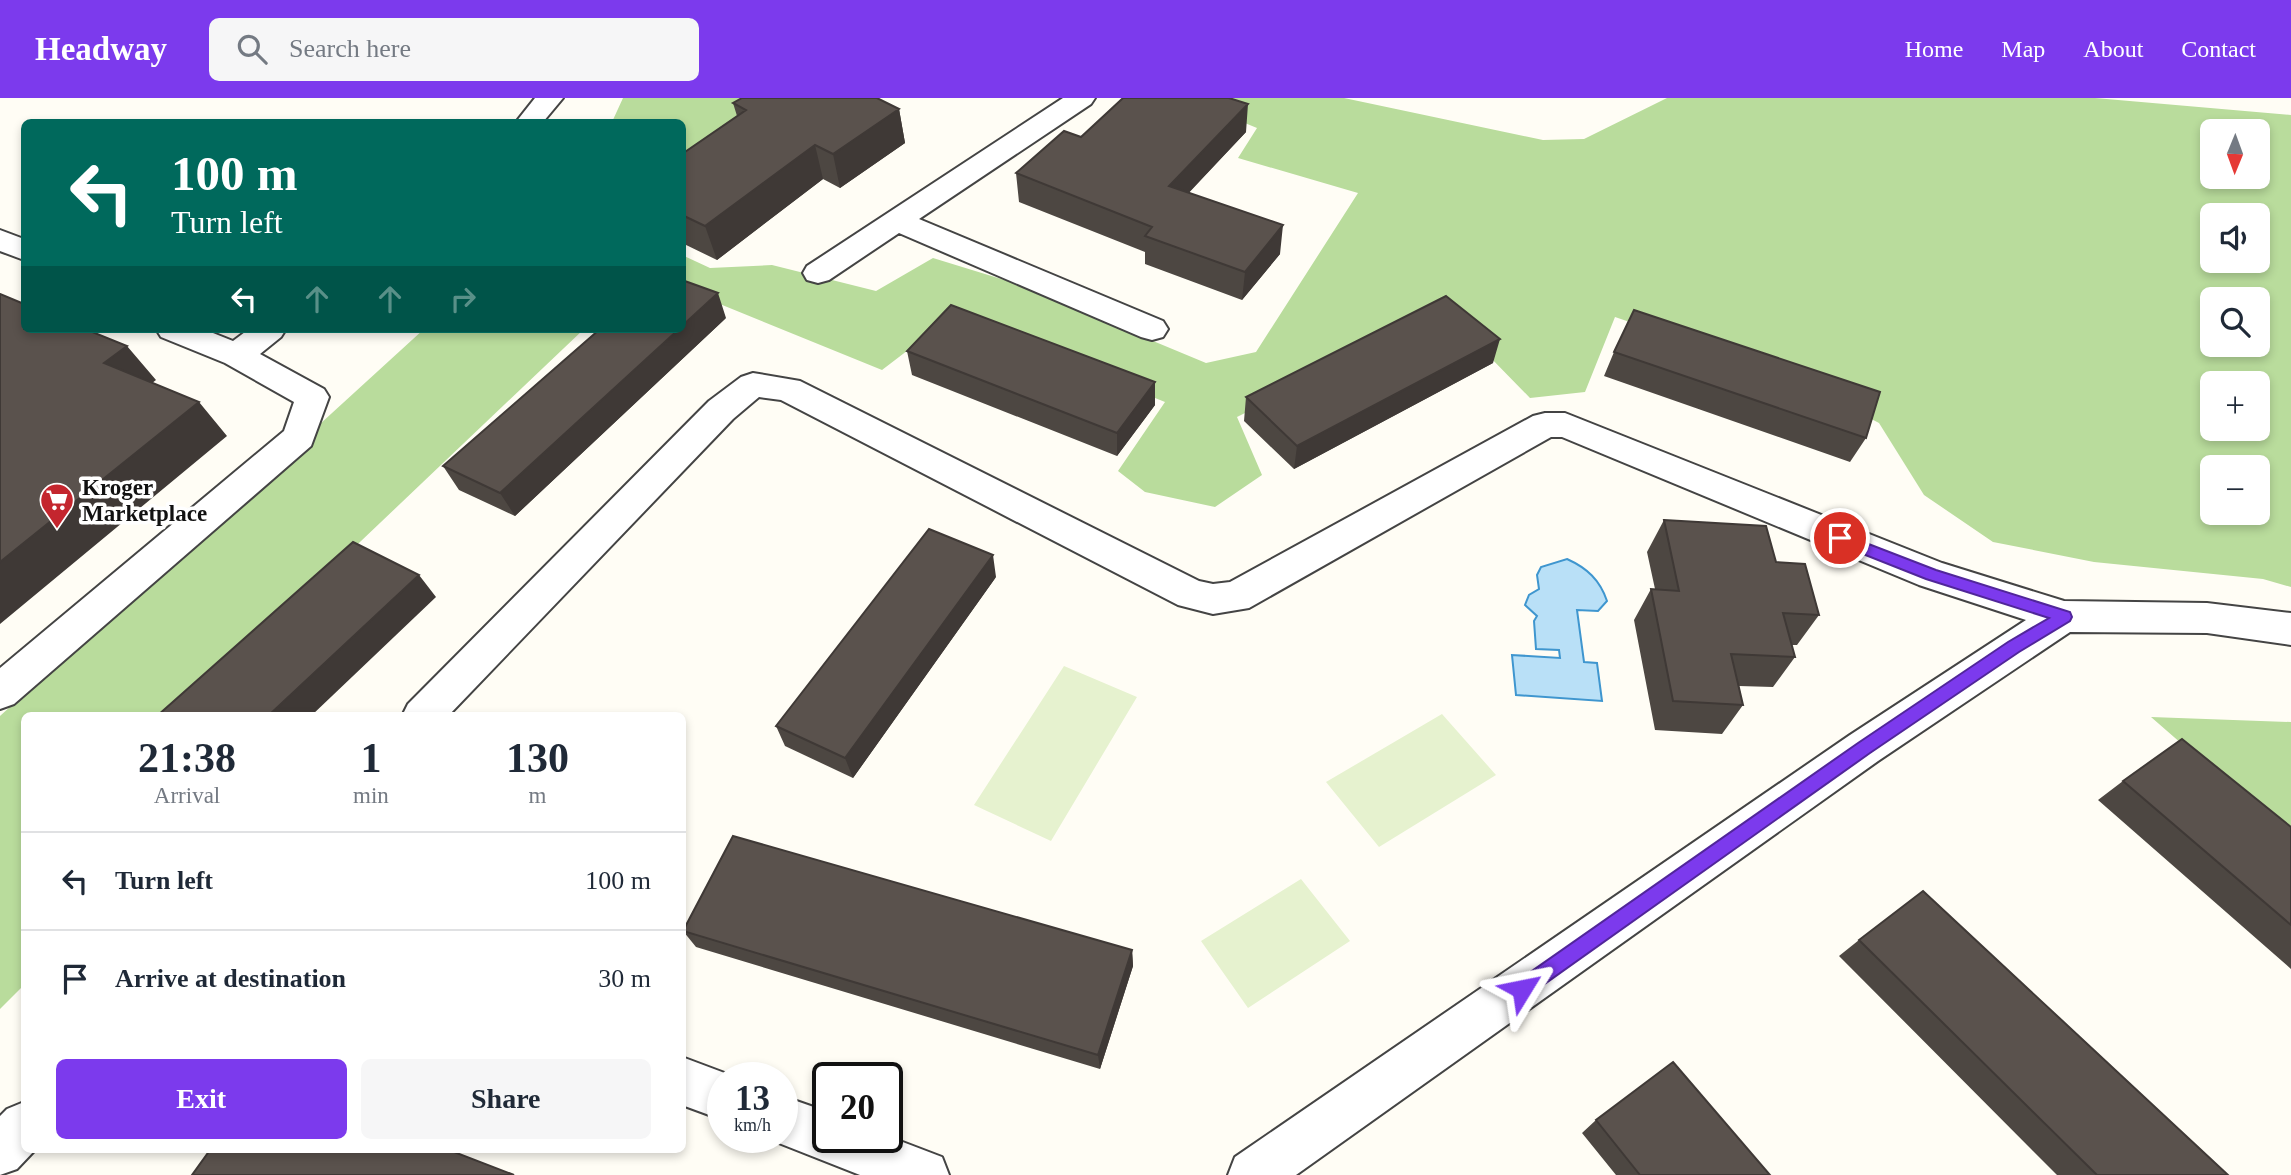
<!DOCTYPE html>
<html lang="en">
<head>
<meta charset="utf-8">
<style>
  :root { --surface:#fff; --page:#f6f6f7; --text:#1f2937; --muted:#747a83; --line:#e0e1e3; --accent:#7c3aed }
  body { margin:0; font-family:Georgia,serif; background:var(--page); color:var(--text); height:100vh; display:flex; flex-direction:column; font-size:26px; white-space:nowrap }
  * { box-sizing:border-box; margin:0 }
  p { font-size:23px; color:var(--muted) }
  .icon { flex:none; width:38px; height:38px; fill:none; stroke:currentColor; stroke-width:2; stroke-linecap:round; stroke-linejoin:round }
  .map { position:relative; flex:1; overflow:hidden }
  .panel { position:absolute; left:21px; top:614px; width:665px; height:441px; display:flex; flex-direction:column; background:var(--surface); border-radius:10px; box-shadow:0 4px 10px #0003 }
  .panel>* { flex:none }
  .banner { position:absolute; left:21px; top:21px; width:665px; height:214px; border-radius:10px; box-shadow:0 4px 10px #0003; background:#00695c; color:#fff; overflow:hidden }
  .needle { width:46px; rotate:181deg }
  .controls { position:absolute; left:2200px; top:21px; display:grid; gap:14px }
  .controls a { display:grid; place-items:center; width:70px; height:70px; border-radius:10px; background:var(--surface); box-shadow:0 4px 10px #0003; font-size:35px }
  .speed { position:absolute; left:707px; top:964px; display:flex; gap:14px; font-size:35px; font-weight:700; text-align:center }
  .speed>* { display:grid; place-content:center; width:91px; height:91px; border-radius:50%; background:var(--surface); box-shadow:0 4px 10px #0003; line-height:1 }
  .speed small { font-size:18px; font-weight:400 }
  .speed .limit { border:4px solid #111; border-radius:10px; background:#fff; color:#111 }
  .pin { position:absolute; display:grid; place-items:center; width:60px; height:60px; color:#fff; margin:-30px; border:4px solid #fff; border-radius:50%; box-shadow:0 2px 7px #0007 }
  .me { position:absolute; width:77px; margin:-38px; rotate:55deg; stroke-linejoin:round; filter:drop-shadow(0 0 5px #0008) }
  .turn { display:flex; align-items:center; gap:24px; height:147px; padding:0 35px; font-size:32px }
  .turn .icon { width:91px; height:91px; stroke-width:2.5 }
  .turn b { display:block; font-size:49px; line-height:60px }
  .lanes { display:flex; align-items:center; height:66px; padding:0 35px; background:#0003; justify-content:center; gap:35px; direction:ltr }
  .lanes .off { opacity:.35 }
  .eta { display:flex; justify-content:space-evenly; align-items:center; height:119px; text-align:center }
  .eta b { font-size:42px; font-weight:600; line-height:49px }
  .action { display:flex; gap:14px; margin-top:auto; padding:14px 35px }
  .action a { flex:1; height:80px; border-radius:10px; background:var(--accent); color:#fff; font-size:28px; font-weight:600; line-height:80px; text-align:center }
  .action a+a { background:var(--page); color:var(--text) }
  ul { padding:0; list-style:none }
  li { display:flex; align-items:center; gap:21px; height:98px; padding:0 35px; border-top:2px solid var(--line) }
  li div { flex:1 }
  li b { display:block; font-size:26px }
  li em { font-style:normal }
  header { display:flex; align-items:center; gap:42px; box-sizing:border-box; height:98px; padding:0 35px; background:var(--accent); color:#fff }
  header strong { font-size:33px }
  nav { display:flex; gap:38px; margin-inline-start:auto; font-size:24px }
  .search { width:490px; height:63px; background:var(--page); display:flex; align-items:center; gap:18px; box-sizing:border-box; padding:0 24px; border-radius:10px; color:var(--muted); font-size:26px }
  .map>svg:first-child { display:block }
  .forest { fill:#b9dc9c; fill-rule:evenodd }
  .pitch { fill:#e6f2cf }
  .water { fill:#b9e0f7; stroke:#3f96cf; stroke-width:2 }
  .lines { fill:none; stroke-linecap:round; stroke-linejoin:round }
  .minor-casing { stroke:#444; stroke-width:4 }
  .minor { fill:#fff; fill-rule:evenodd }
  .wall { fill:#4d4742 }
  .shaded-wall { fill:#3f3936 }
  .building { fill:#5a524d; stroke:#3f3936; stroke-width:2 }
  .route { fill:#7c3aed; stroke:#51269a; stroke-width:2 }
  .labels { text-anchor:middle; dominant-baseline:central; stroke-width:7; stroke-linejoin:round; paint-order:stroke }
  .poi-label { font-size:23px; font-weight:bold; fill:#111; stroke:#fff; text-anchor:start }
</style>
</head>
<body>
<header>
<strong>Headway</strong>
<div class="search"><svg class="icon" aria-label="search" viewBox="0 0 24 24"><circle cx="10" cy="10" r="6"/><path d="M15 15l6 6"/></svg>Search here</div>
<nav><a>Home</a><a>Map</a><a>About</a><a>Contact</a></nav>
</header>
<div class="map">
<svg width="2291" height="1077" viewBox="0 0 2291 1077">
  <rect width="100%" height="100%" fill="#fffdf5"/>
  <path class="forest" d="M623 0H774L683 82 682 24H612Z
    M1184 0H1344L1543 42 1584 41 1667 0H2095L2291 17V489L2263 481 2094 464 1993 444 1924 397 1879 325 1793 280 1615 219 1585 294 1530 300 1446 214 1237 319 1262 377 1215 409 1145 394 1118 373 1165 304 961 222 933 233 882 272 683 191 682 157 710 170 772 167 876 193 933 160 1011 184 1206 265 1256 254 1358 95 1238 60 1257 30ZM2212 33H2258V79H2212ZM2212 117H2258V163H2212ZM2212 201H2258V247H2212ZM2212 285H2258V331H2212ZM2212 369H2258V415H2212Z
    M424 231H584L177 618H24V887L0 911V618Z
    M2151 619 2291 624V741Z"/>
  <path class="pitch" d="M1064 568 1137 599 1051 743 974 707Z
    M1442 616 1496 677 1379 749 1326 684Z
    M1301 781 1350 843 1248 910 1201 843Z"/>
  <path class="water" d="M1567 461C1587 470 1600 482 1607 503L1598 513 1577 512 1584 564 1597 565 1602 603 1516 597 1512 557 1560 560 1559 552 1536 551 1534 523 1537 518 1525 507 1529 497 1539 491 1537 477 1541 469Z"/>
  <g class="lines">
    <g class="minor-casing">
      <path id="minor" d="M535 0H563L543 24H516Z
        M1063 0H1095L1091 6 919 121 1163 223 1168 231 1163 239 1152 242 1141 239 899 135 829 182 818 185 807 182 803 175 807 168Z
        M0 132 24 141V162L0 153Z
        M156 231H203L233 243 249 231H286L281 239 260 256 324 291 329 299 311 348 14 606 0 611V570L284 333 294 304 225 265 161 239Z
        M753 275 800 283 1199 483 1213 486 1230 484 1533 318 1545 315H1565L1942 465 2064 503 2207 505 2291 515V547L2207 535 2070 534 1878 663 1296 1077H1228L1235 1059 1850 637 2026 522 1919 487 1562 339H1551L1249 510 1213 516 1178 507 781 302 759 299 733 321 448 618H402L408 606 709 303 741 279Z
        M682 959 738 980H723V1022L682 1007Z
        M782 998 828 1014V1040L887 1038 942 1059 949 1077H860L766 1040H782Z
        M24 1004V1052H35L17 1071 0 1077V1018L7 1011Z"/>
    </g>
    <use href="#minor" class="minor"/>
  </g>
  <path class="wall" d="M733 5 899 11 905 45 840 90 823 81 717 162 682 145V56L737 18Z
    M1246 34 1189 94 1280 156 1242 202 1145 166V154L1019 104 1016 75 1081 39Z
    M726 220 515 418 459 392 443 368Z
    M907 253 1155 307 1117 358 912 277Z
    M1614 254 1866 340 1850 364 1604 278Z
    M1493 265 1294 371 1244 323 1246 299Z
    M1664 422 1776 464 1819 517 1797 547H1791L1795 559 1773 589 1739 588 1743 607 1722 636 1655 632 1634 522 1651 491H1655L1647 454Z
    M996 479 853 680 785 648 776 628Z
    M2123 683 2291 729V871L2098 702Z
    M683 833 1132 852 1133 868 1100 971 696 849Z
    M1859 842 2228 1077H2057L1839 858Z
    M1596 1022 1770 1077H1616L1582 1035Z"/>
  <path class="shaded-wall" d="M1248 6 1246 34 1169 116V88Z
    M899 11 905 45 840 90 833 56Z
    M815 47 823 81 717 162 705 128Z
    M1283 127 1280 156 1242 202 1245 174Z
    M718 195 726 220 515 418 500 395 679 231H682V228Z
    M1500 241 1493 265 1294 371 1297 348Z
    M127 248 156 282 134 299 104 265Z
    M1155 284V307L1117 358V335Z
    M199 304 227 338 0 526V464Z
    M993 457 996 479 853 680 845 660Z
    M419 477 436 499 311 618H268Z
    M1132 852 1133 868 1100 971 1098 957Z"/>
  <path class="building" d="M742 0H877L899 11 833 56 815 47 705 128 682 117V56L746 12 733 5Z
    M1123 0H1229L1248 6 1169 88 1283 127 1245 174 1145 138 1152 129 1016 75 1064 33 1081 39Z
    M682 182 718 195 682 228Z
    M0 196 24 206V231H85L127 248 104 265 199 304 0 464Z
    M1446 198 1500 241 1297 348 1246 299Z
    M951 207 1155 284 1117 335 907 253Z
    M1634 212 1880 294 1866 340 1614 254Z
    M600 231H679L500 395 443 368Z
    M1664 422 1766 428 1776 464 1805 466 1819 517 1783 515 1795 559 1731 556 1743 607 1673 603 1651 491 1679 493Z
    M929 431 993 457 845 660 776 628Z
    M353 444 419 477 268 618H157Z
    M2182 641 2291 729V827L2123 683Z
    M733 738 1132 852 1098 957 683 833Z
    M1923 793 2228 1077H2097L1859 842Z
    M1673 964 1770 1077H1640L1596 1022Z
    M210 1052H449L514 1077H192Z"/>
  <path class="route" d="M1840 435 1936 472 2070 514 2072 519 2070 523 2019 554 1870 655 1529 897 1522 900 1516 897 1513 891 1516 884 1858 645 2008 544 2049 520 1926 481 1835 445 1833 440 1835 436Z"/>
  <defs>
    <g id="supermarket-pin" transform="scale(1.75)"><path d="M0 17L-7.5 6A9.5 9.5 0 1 1 7.5 6Z" fill="#c4262e" stroke="#fff"/><path d="M-6-5.5h2.5l.6 2H6L4.5 2H-2.5L-4.4-4H-6ZM-1.5 3.2a1.3 1.3 0 1 0 .1 0ZM3 3.2a1.3 1.3 0 1 0 .1 0Z" fill="#fff"/></g>
  </defs>
  <g fill-rule="evenodd">
    <use href="#supermarket-pin" x="57" y="402"/>
  </g>
  <g class="labels">
    <g class="poi-label">
      <text x="82" y="389">Kroger<tspan x="82" dy="26">Marketplace</tspan></text>
    </g>
  </g>
</svg>
<div class="controls">
<a><svg class="needle" viewBox="-14 -14 28 28"><path d="M0-13l5 13h-10z" fill="#e53935"/><path d="M0 13l5-13h-10z" fill="#747a83"/></svg></a>
<a><svg class="icon" aria-label="sound" viewBox="0 0 24 24"><path d="M4 9h4l5-4v14l-5-4H4zM17 9q2 3 0 6"/></svg></a>
<a><svg class="icon" aria-label="search" viewBox="0 0 24 24"><circle cx="10" cy="10" r="6"/><path d="M15 15l6 6"/></svg></a>
<a>+</a>
<a>−</a>
</div>
<div class="speed"><div>13<small>km/h</small></div><div class="limit">20</div></div>
<div class="pin" style="left:1840px;top:440px;background:#d93025"><svg class="icon" aria-label="arrive" viewBox="0 0 24 24"><path d="M6 21V4h12l-3 4 3 4H6"/></svg></div>
<svg class="me" style="left:1522px;top:891px" viewBox="-20 -20 40 40"><path d="M0-17L14 15 0 8-14 15z" fill="#7c3aed" stroke="#fff" stroke-width="4"/></svg>
<div class="banner">
<div class="turn"><svg class="icon" aria-label="left" viewBox="0 0 24 24"><path d="M17 20v-9H6M10 6l-5 5 5 5"/></svg><div><b>100 m</b>Turn left</div></div>
<div class="lanes"><svg class="icon" aria-label="left" viewBox="0 0 24 24"><path d="M17 20v-9H6M10 6l-5 5 5 5"/></svg><svg class="icon off" aria-label="ahead" viewBox="0 0 24 24"><path d="M12 20V5M6 11l6-6 6 6"/></svg><svg class="icon off" aria-label="ahead" viewBox="0 0 24 24"><path d="M12 20V5M6 11l6-6 6 6"/></svg><svg class="icon off" aria-label="right" viewBox="0 0 24 24"><path d="M7 20v-9h11M14 6l5 5-5 5"/></svg></div>
</div>
<section class="panel">
<div class="eta">
<div><b>21:38</b><p>Arrival</p></div>
<div><b>1</b><p>min</p></div>
<div><b>130</b><p>m</p></div>
</div>
<ul>
<li><svg class="icon" aria-label="left" viewBox="0 0 24 24"><path d="M17 20v-9H6M10 6l-5 5 5 5"/></svg><div><b>Turn left</b></div><em>100 m</em></li>
<li><svg class="icon" aria-label="arrive" viewBox="0 0 24 24"><path d="M6 21V4h12l-3 4 3 4H6"/></svg><div><b>Arrive at destination</b></div><em>30 m</em></li>
</ul>
<div class="action"><a>Exit</a><a>Share</a></div>
</section>
</div>
</body>
</html>
